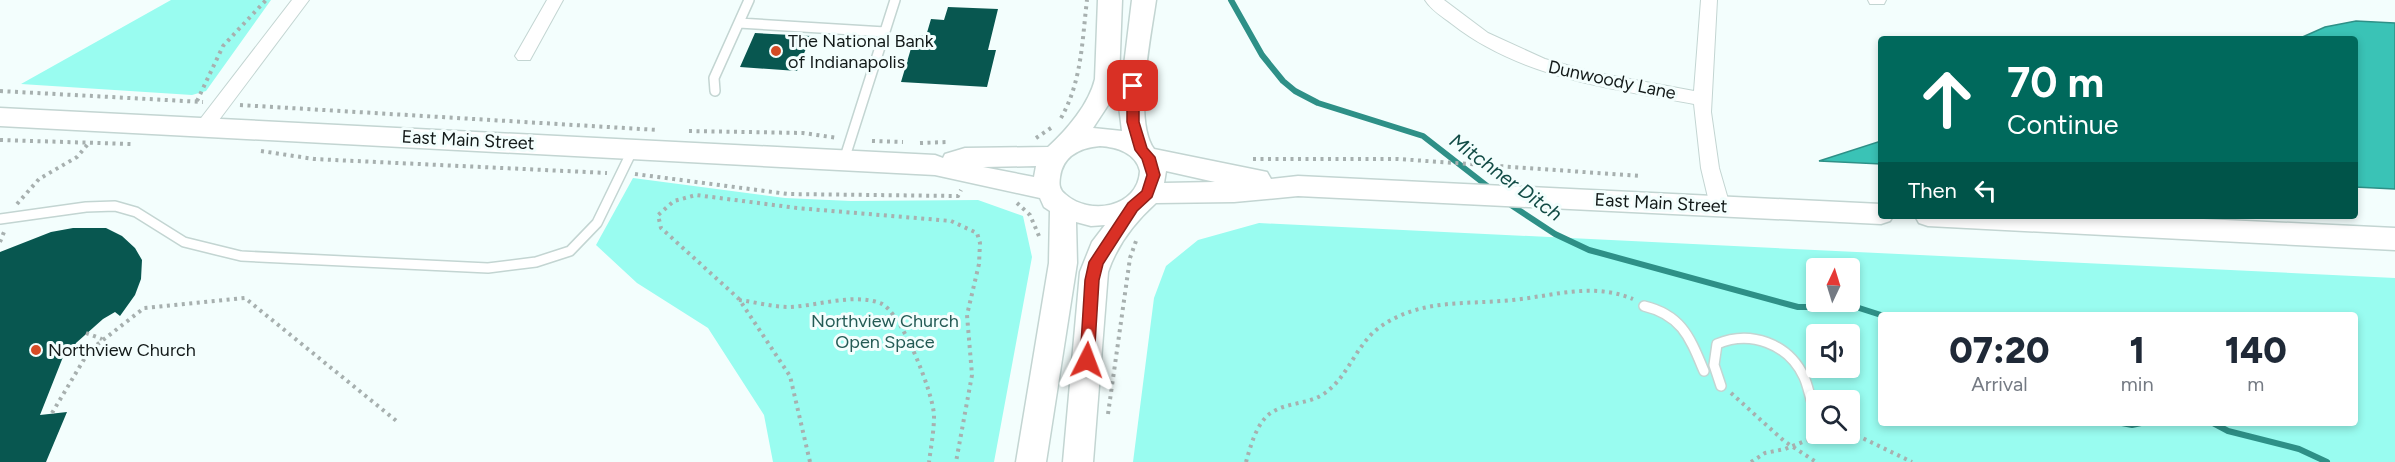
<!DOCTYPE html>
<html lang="en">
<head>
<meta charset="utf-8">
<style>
  :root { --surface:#fff; --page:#f6f6f7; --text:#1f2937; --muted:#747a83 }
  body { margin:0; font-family:Figtree,sans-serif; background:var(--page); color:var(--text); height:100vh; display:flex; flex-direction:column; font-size:22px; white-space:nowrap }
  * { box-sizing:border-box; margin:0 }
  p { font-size:20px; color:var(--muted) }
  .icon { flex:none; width:33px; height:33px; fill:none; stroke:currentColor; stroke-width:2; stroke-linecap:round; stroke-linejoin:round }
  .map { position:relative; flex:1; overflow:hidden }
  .details { position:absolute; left:1878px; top:312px; width:480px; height:114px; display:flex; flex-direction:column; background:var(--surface); border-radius:6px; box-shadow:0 3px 9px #0003 }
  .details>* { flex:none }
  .hud { position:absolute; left:1878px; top:36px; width:480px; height:183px; border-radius:6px; box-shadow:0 3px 9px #0003; background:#00695c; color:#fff; overflow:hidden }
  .needle { width:39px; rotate:4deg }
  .controls { position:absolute; left:1806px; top:258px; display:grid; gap:12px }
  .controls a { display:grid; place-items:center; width:54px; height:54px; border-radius:6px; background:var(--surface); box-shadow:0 3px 9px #0003; font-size:30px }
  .pin { position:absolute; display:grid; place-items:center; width:51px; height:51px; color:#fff; margin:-26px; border-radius:12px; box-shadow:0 3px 9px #0006 }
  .me { position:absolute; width:66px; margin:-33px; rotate:3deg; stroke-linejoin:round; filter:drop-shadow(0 0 4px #0008) }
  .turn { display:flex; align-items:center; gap:21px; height:126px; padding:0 30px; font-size:27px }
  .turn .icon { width:78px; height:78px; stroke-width:2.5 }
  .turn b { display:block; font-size:42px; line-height:51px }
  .then { display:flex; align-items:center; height:57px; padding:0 30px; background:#0003; gap:12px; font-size:22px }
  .eta { display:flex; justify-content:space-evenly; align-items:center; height:102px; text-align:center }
  .eta b { font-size:36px; font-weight:800; line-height:42px }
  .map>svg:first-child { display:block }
  .green { fill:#99fcf0; fill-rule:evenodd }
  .water { fill:#3ac3b6; stroke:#2e9087; stroke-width:1.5 }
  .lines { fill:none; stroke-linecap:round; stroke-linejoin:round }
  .stream { stroke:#2e9087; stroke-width:6 }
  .building { fill:#085750 }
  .lane-casing { stroke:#c3d5d2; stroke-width:12 }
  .street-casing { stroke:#c3d5d2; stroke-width:2 }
  .secondary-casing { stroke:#c3d5d2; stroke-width:3 }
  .path { stroke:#a7b0af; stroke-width:4; stroke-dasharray:3 4.5; stroke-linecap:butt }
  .lane { stroke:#fff; stroke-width:9 }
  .street { fill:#fff; fill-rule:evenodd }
  .secondary { fill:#fff; fill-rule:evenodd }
  .route { fill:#d93025; stroke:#8d1f18; stroke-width:1.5 }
  .poi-dot { fill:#d44b25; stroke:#f3fefd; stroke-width:2 }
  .labels { text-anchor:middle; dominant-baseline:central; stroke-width:6; stroke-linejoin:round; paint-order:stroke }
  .poi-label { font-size:18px; fill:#131a19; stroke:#f3fefd; text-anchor:start }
  .street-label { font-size:18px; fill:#131a19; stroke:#f3fefd }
  .park-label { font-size:18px; fill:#245b55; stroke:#f3fefd }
  .water-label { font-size:20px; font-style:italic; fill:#114b45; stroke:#f3fefd }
</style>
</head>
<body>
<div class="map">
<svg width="2395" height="462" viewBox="0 0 2395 462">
  <rect width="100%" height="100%" fill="#f3fefd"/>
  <path class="green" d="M171 0H271L206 91 192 95 21 84Z
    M633 178 785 198 851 201 978 200 1023 216 1032 257 994 462H773L764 415 708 328 637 283 596 245Z
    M1259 223 2395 278V462H1133L1154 298 1166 266 1198 240ZM1816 268H1850V302H1816ZM1881 315H2355V423H1881ZM1816 334H1850V368H1816ZM1816 400H1850V434H1816Z"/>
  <path class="water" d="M2356 21 2395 23V189L2355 187V39H2298L2325 27Z
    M1881 141V164L1819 161Z"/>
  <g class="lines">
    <path class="stream" d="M1231 0 1262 55 1283 81 1295 91 1318 103 1423 136 1491 189
      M1508 203 1555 234 1589 250 1798 307H1856L1881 315
      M2122 423 2132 425 2141 423
      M2213 423 2228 431 2299 449 2327 462"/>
  </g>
  <path class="building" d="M948 7 998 9 988 50H996L987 87 901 82 915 35 926 36 931 19 944 20Z
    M755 33 811 36 797 71 740 67Z
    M73 228H106L122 236 135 248 142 260 141 279 135 295 120 316 115 312 103 319 76 343 69 357H63L40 415 67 412 46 462H0V252L51 232Z"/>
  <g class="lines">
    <g class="lane-casing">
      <path id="lane" d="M739 23 885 32
        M715 91 714 78 749 0
        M844 160 895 0
        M0 219 86 207 115 206 136 212 184 242 241 256 488 268 536 262 570 251 597 223 633 149
        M1644 306C1682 315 1690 338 1704 371
        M1721 386 1714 365 1717 344C1750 330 1788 343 1804 377 1809 388 1810 401 1816 412"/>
    </g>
    <g class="street-casing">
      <path id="street" d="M292 0H309L210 132 204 134 198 132 195 127 198 122Z
        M547 0H563L530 60H518L515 56Z
        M1425 0H1444L1488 33 1545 59 1592 72 1694 91 1701 0H1717L1711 112 1719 168 1730 206 1727 211 1720 213 1713 211 1710 206 1701 168 1694 104C1610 88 1521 78 1452 24 1443 17 1431 10 1425 0Z
        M1868 0H1886L1884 4H1870Z"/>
    </g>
    <g class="secondary-casing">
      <path id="secondary" d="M1098 0H1122L1119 79 1116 93 1093 128 1122 131 1119 106 1132 0H1156C1151 36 1133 120 1154 149L1267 172 1271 179 1298 176 1881 204V216H1893L1890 221 1881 224 1298 196 1234 202 1156 203C1135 222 1117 245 1108 272L1093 462H1063L1080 272 1092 242 1105 225 1091 226 1076 222 1077 263 1046 462H1016L1049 263 1050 211 1044 207 1040 198 935 175 0 126V108L935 155 943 158 945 154 965 148 1048 147C1067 130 1089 104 1095 79ZM1100 146C1117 147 1136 153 1140 171 1138 208 1089 216 1065 194 1059 189 1059 184 1060 177 1063 156 1079 148 1100 146ZM1036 166 1034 177 983 167ZM1166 171 1215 182 1164 183Z
        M1915 216H2140L2395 228V250L1928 226 1919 223Z"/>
    </g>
    <path class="path" d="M0 91 203 102
      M197 101 223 46 266 0
      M240 105 658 130
      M1061 118C1082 81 1082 41 1087 0
      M689 131 803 133 838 138
      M1036 138 1054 126
      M0 140 131 144
      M872 141 903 142
      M920 143 948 142
      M261 151 314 159 607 173
      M1253 159H1398L1641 176
      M635 174 788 194 958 196 961 190
      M1017 203 1030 215 1039 236
      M17 204 39 179 77 157 88 144
      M0 242 4 232
      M739 300C755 302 773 307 789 307 818 306 852 293 880 303 901 310 934 395 934 416 934 431 931 447 929 462
      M86 333 102 339
      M1731 393 1784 441 1816 462
      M52 413 89 351 144 308 245 298 399 423
      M1108 414 1130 258 1136 241
      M1850 432 1912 462
      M810 462 790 376 739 299 661 228 658 215 674 201 696 195 797 208 951 221 977 233 980 243 979 264 967 315 972 375 956 462
      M1246 462C1251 445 1257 420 1274 411 1290 402 1310 404 1325 393 1349 376 1356 344 1380 327 1421 298 1466 305 1512 300 1554 296 1592 282 1633 299
      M1751 462 1765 453 1785 449 1823 434"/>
    <use href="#lane" class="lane"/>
    <use href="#street" class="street"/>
    <use href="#secondary" class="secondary"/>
  </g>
  <path class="route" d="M1133 81 1139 86V122L1147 148 1155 157 1160 175 1152 197 1137 211 1103 264 1099 280 1094 360 1092 364 1087 366 1082 364 1080 360 1085 280 1089 262 1128 203 1142 191 1147 175 1142 159 1135 150 1127 122V86Z"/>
  <g class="poi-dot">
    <circle cx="776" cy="51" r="6"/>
    <circle cx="36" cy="350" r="6"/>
  </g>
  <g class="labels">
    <g class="poi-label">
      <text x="788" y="41">The National Bank<tspan x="788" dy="21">of Indianapolis</tspan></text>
      <text x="48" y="350">Northview Church</text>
    </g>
    <g class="street-label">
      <text transform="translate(1612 80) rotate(12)">Dunwoody Lane</text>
      <text transform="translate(468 140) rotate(3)">East Main Street</text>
      <text transform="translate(1661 203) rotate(3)">East Main Street</text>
    </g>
    <g class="park-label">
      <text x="885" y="321">Northview Church<tspan x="885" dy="21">Open Space</tspan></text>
    </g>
    <g class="water-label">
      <text transform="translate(1506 177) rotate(36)">Mitchner Ditch</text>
    </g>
  </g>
</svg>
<div class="controls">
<a><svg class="needle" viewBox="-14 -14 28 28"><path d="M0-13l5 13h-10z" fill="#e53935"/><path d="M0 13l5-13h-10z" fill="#747a83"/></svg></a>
<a><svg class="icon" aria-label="sound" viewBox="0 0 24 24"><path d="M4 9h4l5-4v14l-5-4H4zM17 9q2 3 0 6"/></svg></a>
<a><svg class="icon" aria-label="search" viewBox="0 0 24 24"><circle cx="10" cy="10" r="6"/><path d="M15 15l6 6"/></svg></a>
</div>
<div class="pin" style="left:1133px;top:86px;background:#d93025"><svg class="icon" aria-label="arrive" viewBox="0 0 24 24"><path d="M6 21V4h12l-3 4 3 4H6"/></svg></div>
<svg class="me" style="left:1087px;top:360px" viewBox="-20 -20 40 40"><path d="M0-17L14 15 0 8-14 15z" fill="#d93025" stroke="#fff" stroke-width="4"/></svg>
<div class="hud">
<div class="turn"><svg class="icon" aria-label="ahead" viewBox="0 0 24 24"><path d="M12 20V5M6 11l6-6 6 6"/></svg><div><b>70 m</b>Continue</div></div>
<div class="then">Then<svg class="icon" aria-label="left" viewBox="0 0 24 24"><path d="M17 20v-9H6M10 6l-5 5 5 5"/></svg></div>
</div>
<section class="details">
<div class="eta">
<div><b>07:20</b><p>Arrival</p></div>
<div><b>1</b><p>min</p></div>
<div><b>140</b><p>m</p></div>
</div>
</section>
</div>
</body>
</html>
